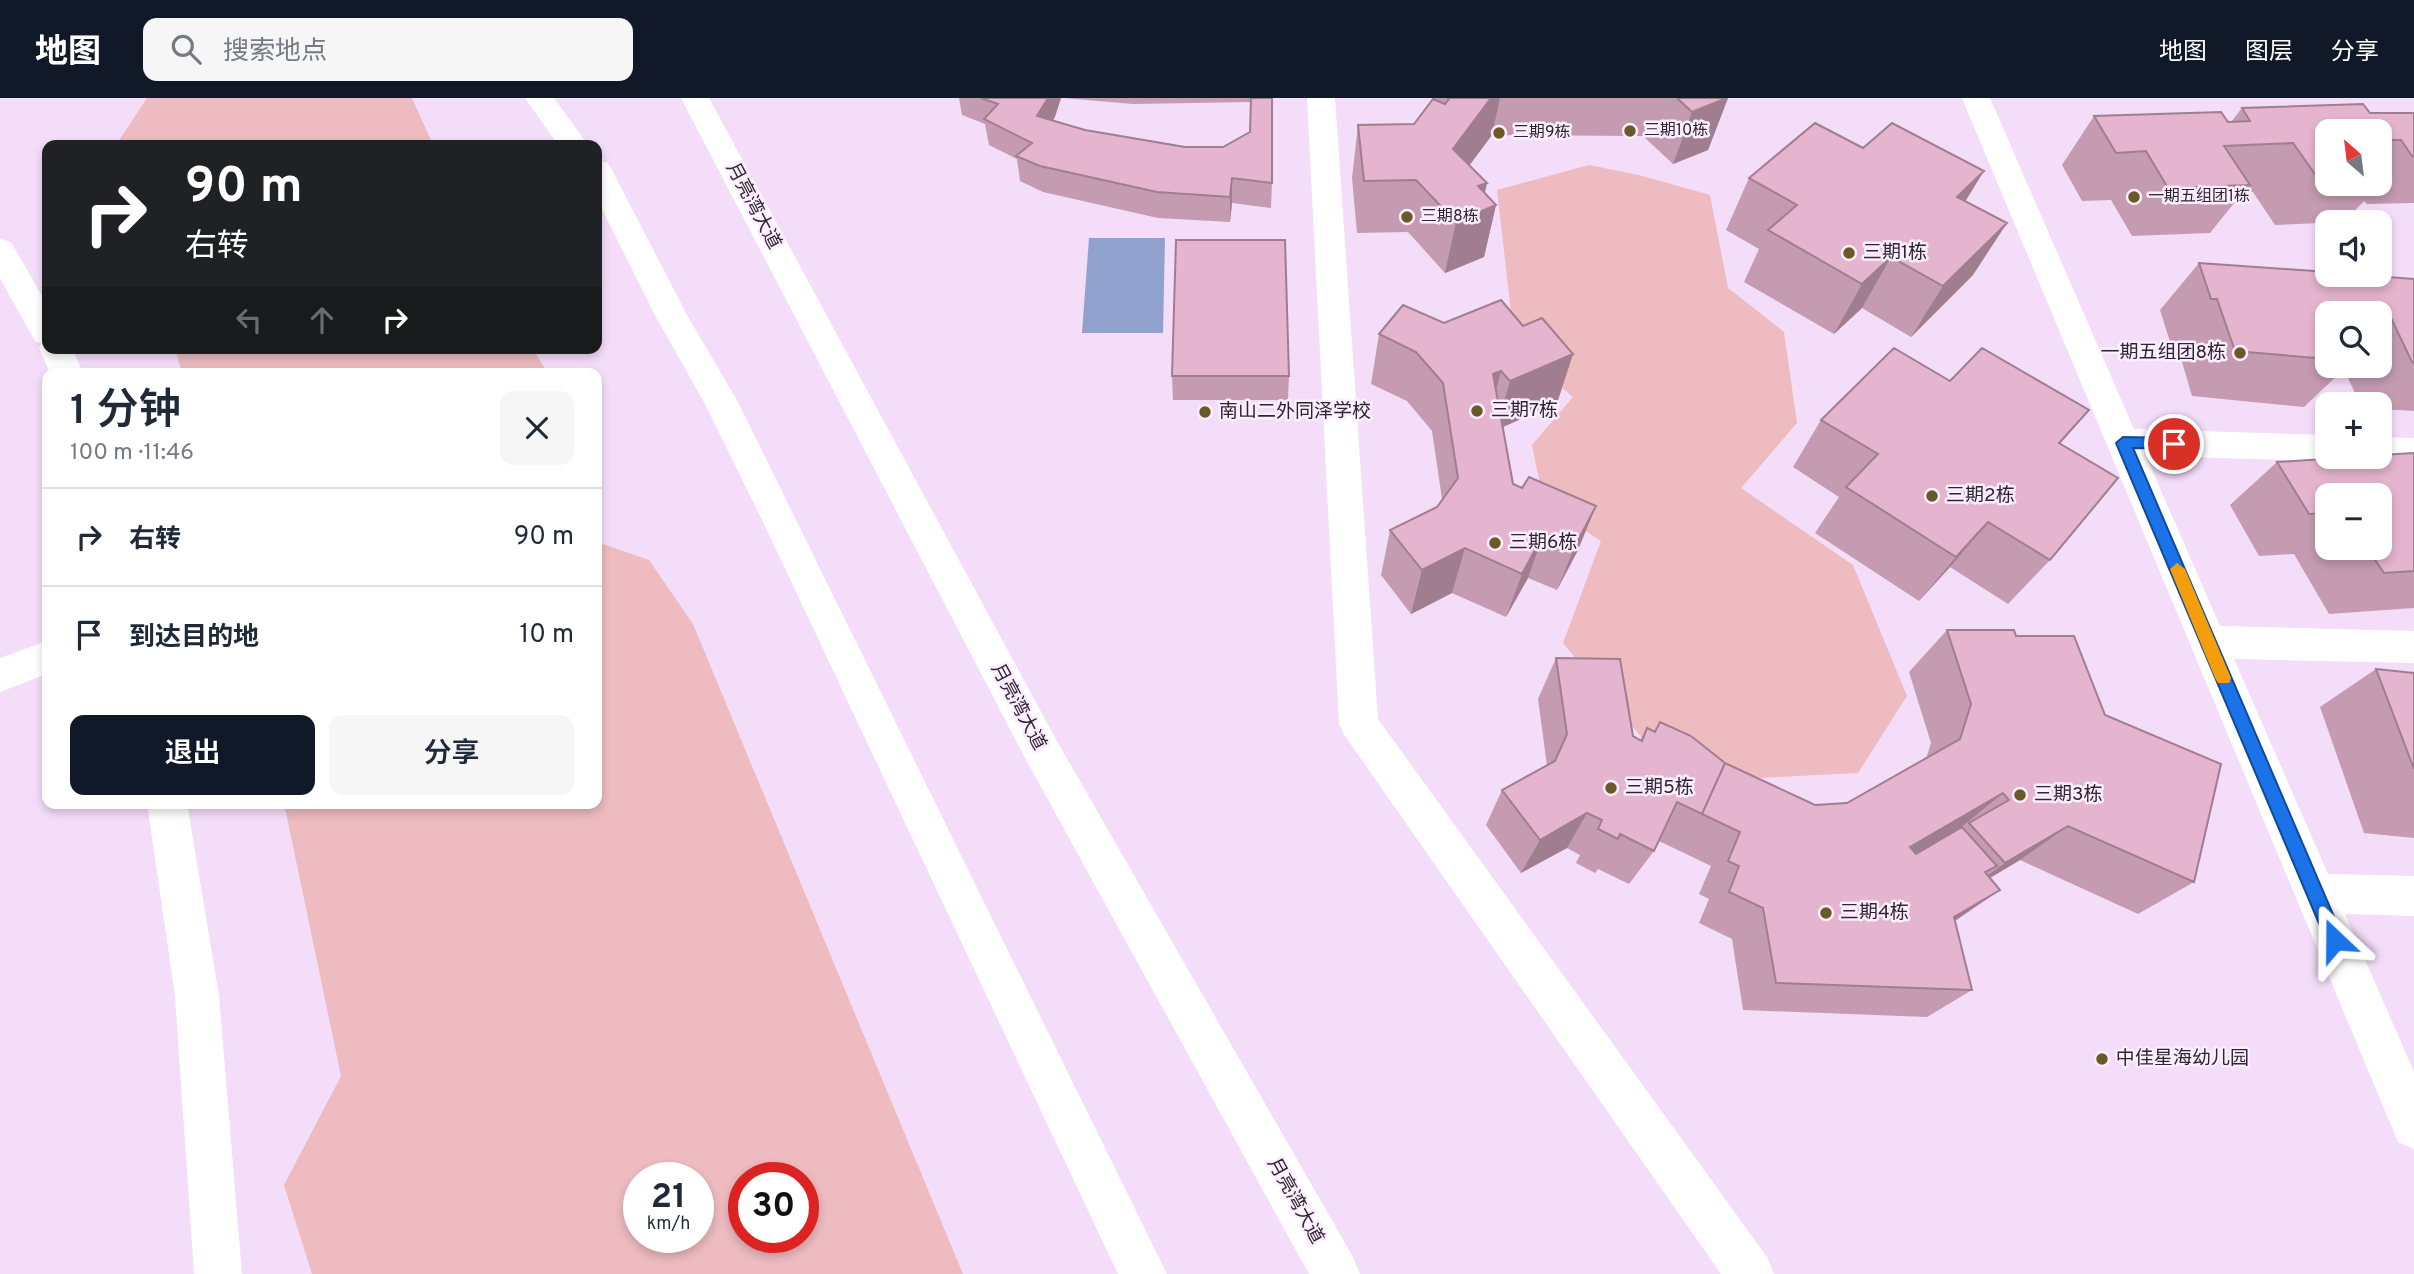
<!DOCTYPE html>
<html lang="zh">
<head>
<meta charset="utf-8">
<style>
  :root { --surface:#fff; --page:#f6f6f7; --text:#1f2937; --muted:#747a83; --line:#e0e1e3; --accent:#111827 }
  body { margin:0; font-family:Overpass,"Noto Sans SC",sans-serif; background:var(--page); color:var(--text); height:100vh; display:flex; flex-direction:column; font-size:26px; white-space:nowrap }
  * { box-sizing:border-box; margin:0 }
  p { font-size:23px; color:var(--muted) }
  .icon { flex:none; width:38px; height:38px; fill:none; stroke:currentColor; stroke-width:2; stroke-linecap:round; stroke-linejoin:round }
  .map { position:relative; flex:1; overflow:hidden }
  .drawer { position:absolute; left:42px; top:270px; width:560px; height:441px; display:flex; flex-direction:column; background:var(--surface); border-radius:14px; box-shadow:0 4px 10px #0003 }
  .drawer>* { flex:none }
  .hud { position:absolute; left:42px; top:42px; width:560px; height:214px; border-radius:14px; box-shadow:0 4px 10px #0003; background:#202124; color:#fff; overflow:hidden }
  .needle { width:46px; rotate:332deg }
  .controls { position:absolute; left:2315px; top:21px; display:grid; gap:14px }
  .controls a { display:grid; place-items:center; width:77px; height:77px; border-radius:14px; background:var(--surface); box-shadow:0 4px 10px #0003; font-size:35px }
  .speed { position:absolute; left:623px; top:1064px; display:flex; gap:14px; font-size:35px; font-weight:700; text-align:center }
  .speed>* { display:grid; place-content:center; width:91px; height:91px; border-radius:50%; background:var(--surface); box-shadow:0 4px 10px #0003; line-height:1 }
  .speed small { font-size:18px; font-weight:400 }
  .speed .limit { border:10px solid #d22; background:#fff; color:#111 }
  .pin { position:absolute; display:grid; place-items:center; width:60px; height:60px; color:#fff; margin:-30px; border:4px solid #fff; border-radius:50%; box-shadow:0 2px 7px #0007 }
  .me { position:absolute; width:77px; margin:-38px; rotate:337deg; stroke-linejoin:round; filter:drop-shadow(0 0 5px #0008) }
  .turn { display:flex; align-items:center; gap:24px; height:147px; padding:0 28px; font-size:32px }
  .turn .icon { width:91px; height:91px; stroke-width:2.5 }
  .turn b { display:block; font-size:49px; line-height:60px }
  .lanes { display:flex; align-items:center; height:66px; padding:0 28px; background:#0003; justify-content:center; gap:35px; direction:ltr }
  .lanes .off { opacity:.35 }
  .round { display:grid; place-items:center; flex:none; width:74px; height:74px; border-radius:14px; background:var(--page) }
  .headline { display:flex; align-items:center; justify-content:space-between; height:119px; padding:0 28px }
  h1 { font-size:42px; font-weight:600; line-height:52px }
  .button { display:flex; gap:14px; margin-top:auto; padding:14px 28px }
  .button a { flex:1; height:80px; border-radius:14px; background:var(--accent); color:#fff; font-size:28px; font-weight:600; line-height:80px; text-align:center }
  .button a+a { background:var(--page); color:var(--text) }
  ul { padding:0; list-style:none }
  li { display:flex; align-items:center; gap:21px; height:98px; padding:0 28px; border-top:2px solid var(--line) }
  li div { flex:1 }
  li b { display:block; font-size:26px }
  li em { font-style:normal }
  header { display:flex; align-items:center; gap:42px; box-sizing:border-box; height:98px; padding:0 35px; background:var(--accent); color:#fff }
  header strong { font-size:33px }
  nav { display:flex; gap:38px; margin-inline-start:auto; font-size:24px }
  .search { width:490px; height:63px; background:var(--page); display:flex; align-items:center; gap:18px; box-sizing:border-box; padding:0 24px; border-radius:14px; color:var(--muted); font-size:26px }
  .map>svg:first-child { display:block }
  .green { fill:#edbbc0; fill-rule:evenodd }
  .water { fill:#8fa1cc }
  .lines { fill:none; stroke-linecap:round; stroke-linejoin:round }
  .street { fill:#fff; fill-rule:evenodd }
  .primary { fill:#fff; fill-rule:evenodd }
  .wall { fill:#c59bb1; fill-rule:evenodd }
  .shaded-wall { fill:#a07e90 }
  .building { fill:#e5b4ce; stroke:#a07e90; stroke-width:2 }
  .route { fill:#1a73e8; stroke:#114b97; stroke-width:2 }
  .slow { fill:#f59e0b }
  .poi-dot { fill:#6b5a27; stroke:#fceeff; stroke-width:2.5 }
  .labels { text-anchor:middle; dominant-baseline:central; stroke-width:5; stroke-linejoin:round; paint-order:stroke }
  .far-poi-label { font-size:16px; fill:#2d252f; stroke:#fceeff; text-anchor:start }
  .street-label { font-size:19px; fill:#2d252f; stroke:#fceeff }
  .poi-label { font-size:19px; fill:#2d252f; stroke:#fceeff; text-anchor:start }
</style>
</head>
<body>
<header>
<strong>地图</strong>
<div class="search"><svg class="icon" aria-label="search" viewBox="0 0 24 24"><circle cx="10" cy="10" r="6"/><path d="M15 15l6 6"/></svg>搜索地点</div>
<nav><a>地图</a><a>图层</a><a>分享</a></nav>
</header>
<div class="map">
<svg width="2414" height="1176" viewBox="0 0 2414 1176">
  <rect width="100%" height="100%" fill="#f4ddf9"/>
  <path class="green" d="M147 0H412L433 47H116Z
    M1589 67 1639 77 1710 97 1728 190 1784 234 1797 325 1741 390 1853 467 1907 598 1858 675 1761 680 1646 645 1563 545 1601 443 1544 406 1532 347 1573 299 1515 249 1497 92Z
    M175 250H532L548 275H182Z
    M597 444 649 462 693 526 963 1176H312L284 1087 341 978 284 705H597ZM639 1080H698V1139H639ZM744 1080H803V1139H744Z"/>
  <path class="water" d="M1089 140H1165L1163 235H1082Z"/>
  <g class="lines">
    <path class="street" d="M1307 0H1335L1378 621 1767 1159 1774 1176H1721L1345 638 1339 626Z
      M1962 0H1990L2134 331 2328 337V359H2341L2328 363 2146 358 2220 528 2414 533V565L2234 561 2328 776 2414 778V818L2345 816 2414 974V1051L2398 1044Z
      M0 141 11 144 47 207V250H72L83 275H50L39 250 41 245 35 243 0 180Z
      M2380 339 2414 340V366L2380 365 2368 361 2366 359H2380Z
      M47 543V576L0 594V560Z
      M147 705H187L219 898 242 1176H194L175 898Z"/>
    <path class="primary" d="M525 0H554L588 47H558Z
      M681 0H709L1053 636 1353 1159 1360 1176H1309L1025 660Z
      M597 62 608 65 612 72 687 217 738 304 1167 1176H1118L764 426 705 306 656 219 597 101Z"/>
  </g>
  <path class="wall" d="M959 0H1061L1053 22 1085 32 1185 49H1223L1250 34 1251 4 1133 6 1063 0H1272V85L1271 110 1232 105 1230 124 1158 120 1043 94 1020 83 1017 61 989 47 985 26 962 17Z
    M1433 0H1728L1708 52 1673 66 1643 38 1492 37 1469 67 1485 95 1496 107 1484 159 1445 175 1408 134 1357 135 1352 80 1358 27 1414 26 1432 3Z
    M2242 10 2370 15H2414V105L2367 106 2364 103 2344 124 2275 127 2253 94H2243L2210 135 2132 138 2111 102 2082 103 2062 67 2094 18 2231 24ZM2328 33H2380V86H2328Z
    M1749 80 1965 104 1973 177 1911 239 1862 210 1834 236 1744 184 1759 151 1726 132Z
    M2199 165 2414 181V313L2380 311V306H2360L2344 271 2304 309 2192 298 2177 247H2171L2160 212ZM2328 215H2380V268H2328Z
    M1444 225 1523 228 1573 256 1557 305 1503 329 1513 386 1522 390 1596 408 1577 454 1557 492 1528 480 1506 519 1452 495 1411 516 1381 477 1390 432 1437 409 1442 401 1432 333 1407 303 1371 286 1379 236Z
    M1172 278H1289L1288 302H1173Z
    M1950 283 2089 312 2060 346 2050 462 2008 506 1950 469 1919 503 1815 435 1839 399 1793 369 1821 322Z
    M2414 355V510L2329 516 2294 456 2259 458 2230 407 2277 364ZM2328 397 2380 450H2328Z
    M1947 532 2016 538 2105 617 2194 784 2138 816 2020 762 1990 780 1955 823 1972 892 1927 919 1743 912 1732 841 1699 825 1709 801 1699 796 1711 768 1659 743 1654 753 1629 786 1598 771 1595 775 1576 765 1580 757 1567 750 1521 775 1486 727 1502 692 1547 668 1538 601 1556 560 1633 638 1640 642 1647 630 1654 633 1660 624 1725 665 1815 707 1847 705 1926 661 1931 645 1909 574Z
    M2376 571 2414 575V740L2364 735 2320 609Z"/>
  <path class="shaded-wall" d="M1048 0H1061L1055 19 1040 43 1037 18Z
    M1491 0H1500L1492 37 1443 103 1453 51Z
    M1728 0 1708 52 1673 66 1692 14Z
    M1984 73 1952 125 1957 99Z
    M1232 80V105L1230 124V99Z
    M1487 85 1481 114 1496 107 1484 159 1445 175 1456 124 1478 88Z
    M2007 125 1973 177 1911 239 1943 188Z
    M1891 159 1862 210 1834 236 1862 186Z
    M1573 256 1557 305 1496 332 1510 283Z
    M1501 273 1488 322 1493 276Z
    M1596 408 1577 454 1557 492 1575 448Z
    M1988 424 1950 469 1919 503 1956 459Z
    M1544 435 1528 480 1506 519 1522 476Z
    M1465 450 1452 495 1411 516 1422 472Z
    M2003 695 1959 731 1871 782 1910 749Z
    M1587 715 1567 750 1521 775 1540 742Z
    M2068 728 2020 762 1961 797 2005 765Z
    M2000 792 1955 823 1954 819Z"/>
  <path class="building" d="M981 0H1048L1037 18 1085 32 1185 49H1223L1250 34 1251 0H1272V85L1232 80 1230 99 1157 94 1040 68 1016 58 1032 45 984 21 998 6Z
    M1447 0H1491L1453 51 1487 85 1478 88 1496 107 1456 124 1416 82 1364 83 1358 27 1414 26 1433 1 1445 6 1449 1Z
    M1677 0H1727L1692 14Z
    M2363 6 2370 15H2414V58H2412L2401 42H2380V33H2328V78L2317 79 2293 45 2224 48 2250 87 2168 90 2146 53 2116 55 2094 18 2221 14 2228 24 2250 23 2242 10Z
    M1815 25 1863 50 1892 25 1984 73 1957 99 2007 125 1943 188 1891 159 1862 186 1768 132 1797 107 1749 80Z
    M2380 63 2389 76H2380Z
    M1176 142H1285L1289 278H1172Z
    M2199 165 2328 174V177H2361L2414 181V265L2412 264 2391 220H2380V215H2328V261L2235 253 2217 201H2211Z
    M1501 202 1523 228 1542 220 1573 256 1510 283 1501 273 1493 276 1513 386 1522 390 1529 379 1596 408 1575 448 1544 435 1522 476 1465 450 1422 472 1390 432 1437 409 1458 380 1443 285 1416 254 1379 236 1403 207 1444 225Z
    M1894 250 1950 283 1982 250 2089 312 2059 345 2118 380 2050 462 1988 424 1956 459 1846 389 1878 356 1821 322Z
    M2414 355V473L2384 475 2367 450H2380V397H2328V415L2309 416 2277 364 2356 359H2380V357Z
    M1947 532H2014L2016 538H2074L2105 617 2221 666 2194 784 2068 728 2005 765 1969 725 2009 702 2003 695 1910 749 1916 756 1962 729 1997 768 1985 774 2000 792 1954 819 1972 892 1776 885 1763 810 1729 794 1739 768 1728 763 1740 734 1702 716 1725 665 1815 707 1847 705 1960 641 1971 606Z
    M1556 560 1620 561 1633 638 1642 643 1647 630 1655 634 1660 624 1691 638 1725 665 1702 716 1677 704 1654 753 1620 736 1618 741 1598 731 1602 722 1587 715 1540 742 1502 692 1555 663 1567 636Z
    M2376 571 2414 575V671Z"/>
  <path class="route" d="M2123 339 2174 340 2181 346 2174 351 2133 350 2344 842 2341 848 2335 850 2328 848 2326 842 2116 345Z"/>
  <path class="slow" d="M2177 465 2185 471 2231 580 2229 585H2218L2215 580 2170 471Z"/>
  <g class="poi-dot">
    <circle cx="1630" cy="33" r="7"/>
    <circle cx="1499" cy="35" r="7"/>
    <circle cx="2134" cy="99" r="7"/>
    <circle cx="1407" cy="119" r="7"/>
    <circle cx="1849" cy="155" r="7"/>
    <circle cx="2240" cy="255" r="7"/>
    <circle cx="1477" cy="313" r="7"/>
    <circle cx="1205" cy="314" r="7"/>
    <circle cx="1932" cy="398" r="7"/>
    <circle cx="1495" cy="445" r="7"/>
    <circle cx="1611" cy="690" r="7"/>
    <circle cx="2020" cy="697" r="7"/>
    <circle cx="1826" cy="815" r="7"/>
    <circle cx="2102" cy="961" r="7"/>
  </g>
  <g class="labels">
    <g class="far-poi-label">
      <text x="1644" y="33">三期10栋</text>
      <text x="1513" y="35">三期9栋</text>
      <text x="2148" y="99">一期五组团1栋</text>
      <text x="1421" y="119">三期8栋</text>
    </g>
    <g class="street-label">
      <text transform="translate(753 108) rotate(62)">月亮湾大道</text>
      <text transform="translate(1018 609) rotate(62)">月亮湾大道</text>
      <text transform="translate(1295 1103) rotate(61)">月亮湾大道</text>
    </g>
    <g class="poi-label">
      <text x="1863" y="155">三期1栋</text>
      <text x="2226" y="255" text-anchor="end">一期五组团8栋</text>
      <text x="1491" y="313">三期7栋</text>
      <text x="1219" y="314">南山二外同泽学校</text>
      <text x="1946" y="398">三期2栋</text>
      <text x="1509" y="445">三期6栋</text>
      <text x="1625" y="690">三期5栋</text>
      <text x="2034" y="697">三期3栋</text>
      <text x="1840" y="815">三期4栋</text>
      <text x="2116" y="961">中佳星海幼儿园</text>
    </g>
  </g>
</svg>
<div class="controls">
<a><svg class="needle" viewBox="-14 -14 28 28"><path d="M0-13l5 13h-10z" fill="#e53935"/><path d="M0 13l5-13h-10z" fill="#747a83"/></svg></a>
<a><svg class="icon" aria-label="sound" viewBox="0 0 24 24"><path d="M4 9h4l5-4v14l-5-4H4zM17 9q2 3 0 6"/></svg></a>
<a><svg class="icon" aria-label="search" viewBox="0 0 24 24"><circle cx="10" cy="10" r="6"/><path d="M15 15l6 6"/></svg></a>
<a>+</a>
<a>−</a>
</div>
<div class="speed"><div>21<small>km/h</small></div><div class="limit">30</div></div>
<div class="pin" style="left:2174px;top:346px;background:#d93025"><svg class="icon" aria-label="arrive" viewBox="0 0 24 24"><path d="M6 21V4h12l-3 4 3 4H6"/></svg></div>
<svg class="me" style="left:2335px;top:842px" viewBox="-20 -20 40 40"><path d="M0-17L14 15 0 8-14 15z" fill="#1a73e8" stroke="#fff" stroke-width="4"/></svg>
<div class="hud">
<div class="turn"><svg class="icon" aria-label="right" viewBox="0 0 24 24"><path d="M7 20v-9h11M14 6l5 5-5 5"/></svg><div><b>90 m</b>右转</div></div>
<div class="lanes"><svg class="icon off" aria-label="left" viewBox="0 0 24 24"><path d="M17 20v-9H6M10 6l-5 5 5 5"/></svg><svg class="icon off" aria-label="ahead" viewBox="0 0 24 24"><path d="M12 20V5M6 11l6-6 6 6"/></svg><svg class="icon" aria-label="right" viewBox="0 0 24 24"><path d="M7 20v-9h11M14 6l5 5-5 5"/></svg></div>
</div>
<section class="drawer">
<div class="headline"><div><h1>1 分钟</h1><p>100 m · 11:46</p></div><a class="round"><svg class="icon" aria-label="close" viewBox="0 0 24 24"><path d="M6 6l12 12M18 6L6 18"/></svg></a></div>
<ul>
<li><svg class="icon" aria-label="right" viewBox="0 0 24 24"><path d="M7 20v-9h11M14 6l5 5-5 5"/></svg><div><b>右转</b></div><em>90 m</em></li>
<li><svg class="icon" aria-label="arrive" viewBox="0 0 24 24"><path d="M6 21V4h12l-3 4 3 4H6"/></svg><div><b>到达目的地</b></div><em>10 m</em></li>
</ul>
<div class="button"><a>退出</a><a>分享</a></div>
</section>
</div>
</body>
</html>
